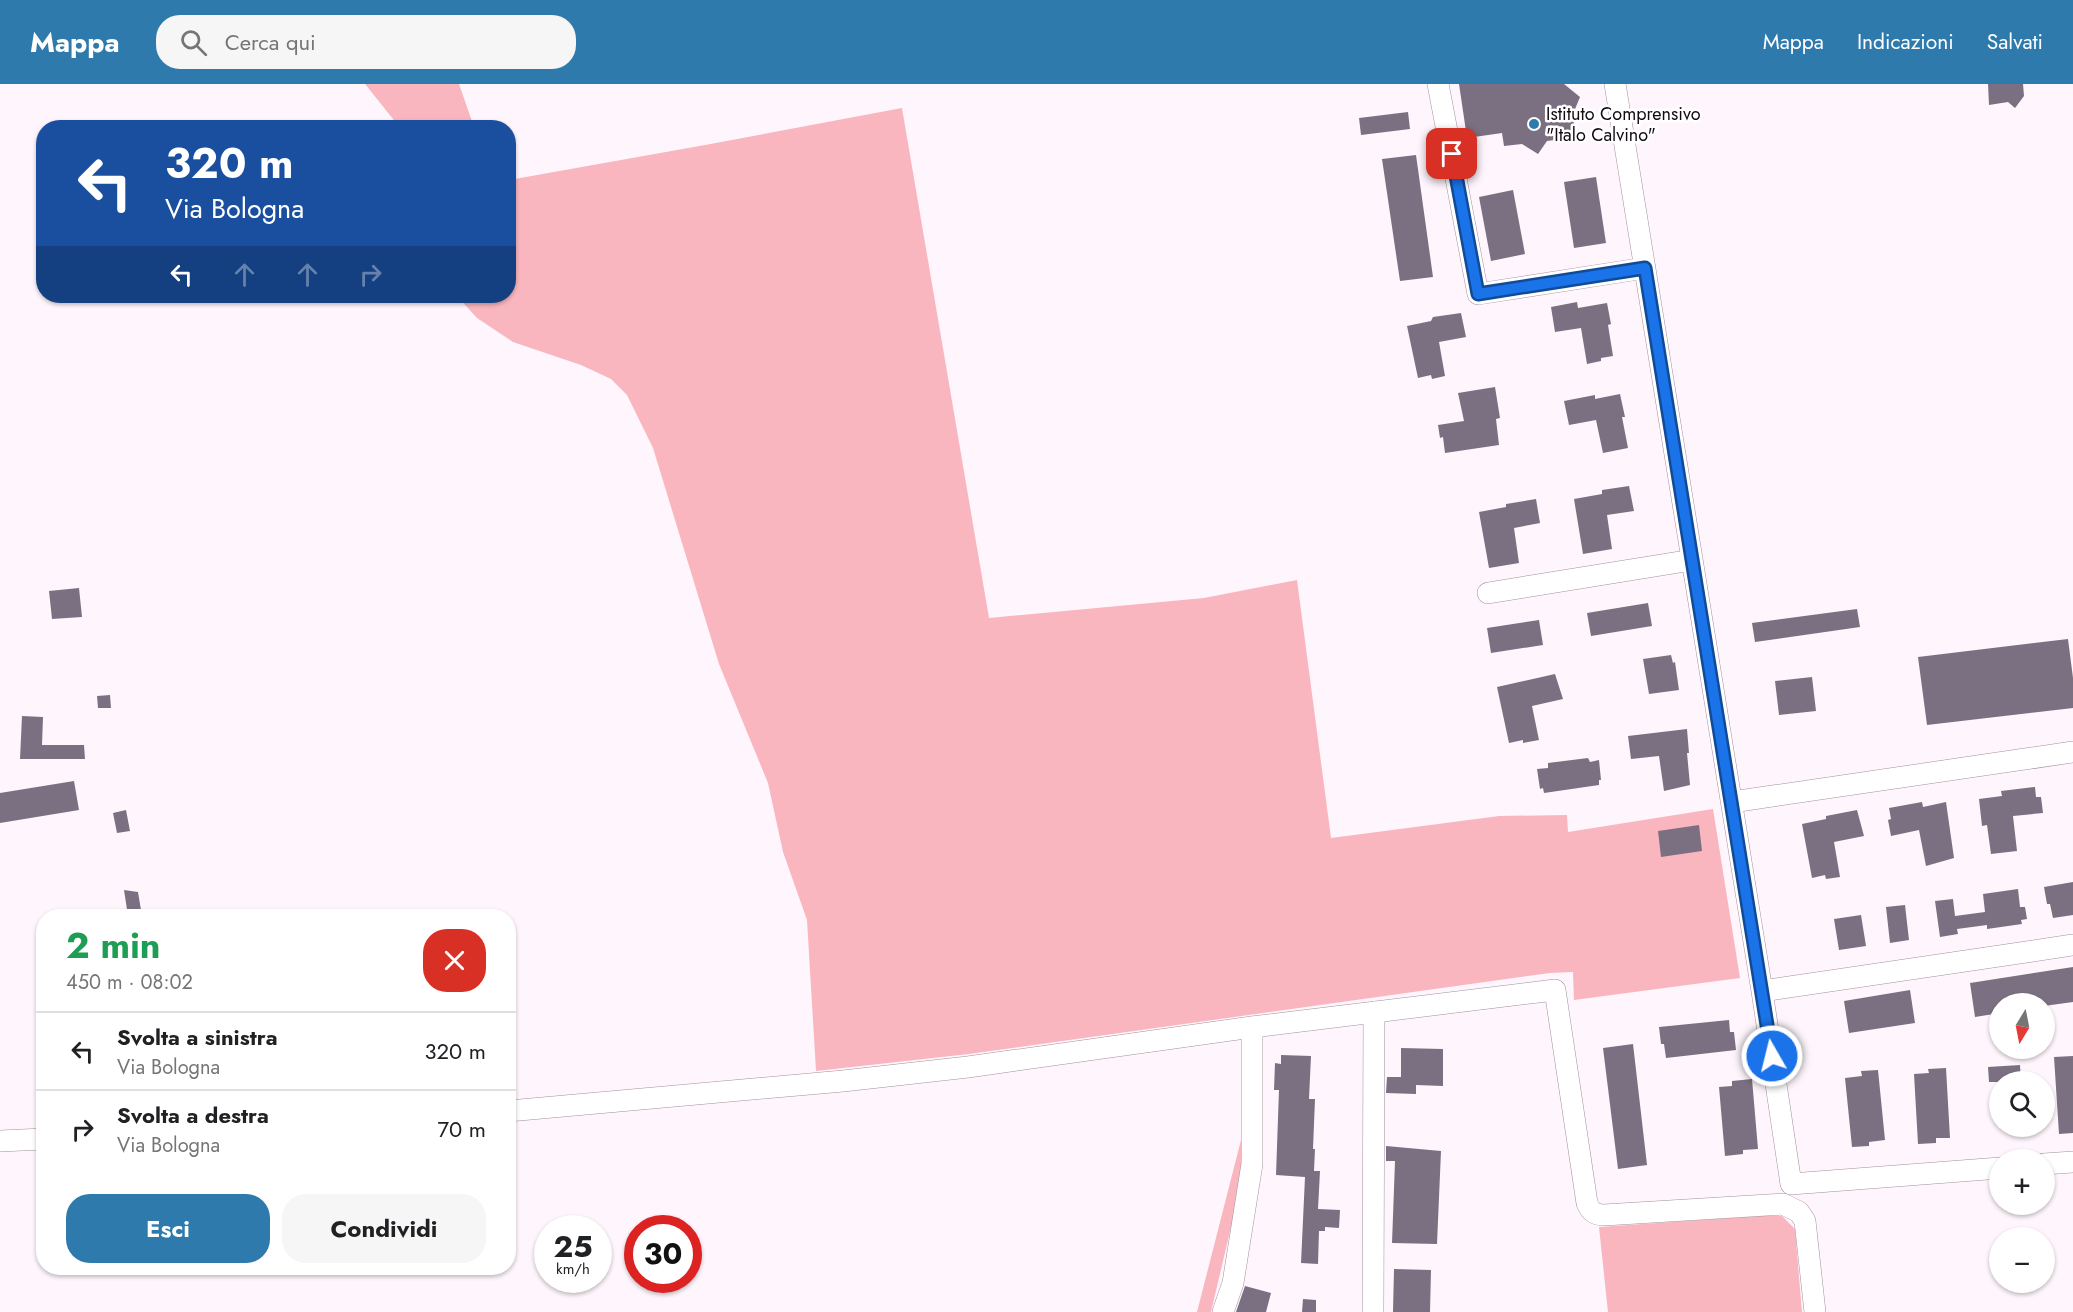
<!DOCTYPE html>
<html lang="it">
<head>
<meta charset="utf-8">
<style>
  :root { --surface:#fff; --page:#f6f6f6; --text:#202124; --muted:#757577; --line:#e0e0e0; --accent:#2e7aad }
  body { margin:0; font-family:Jost,sans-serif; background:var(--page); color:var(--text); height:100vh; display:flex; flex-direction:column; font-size:22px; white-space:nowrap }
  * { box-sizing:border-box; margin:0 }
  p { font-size:20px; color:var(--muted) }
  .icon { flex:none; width:33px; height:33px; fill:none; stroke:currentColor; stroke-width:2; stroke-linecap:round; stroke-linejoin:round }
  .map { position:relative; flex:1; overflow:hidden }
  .details { position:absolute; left:36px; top:825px; width:480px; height:366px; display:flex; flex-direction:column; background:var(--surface); border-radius:24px; box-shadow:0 2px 4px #0004 }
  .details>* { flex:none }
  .hud { position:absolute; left:36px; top:36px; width:480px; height:183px; border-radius:24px; box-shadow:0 2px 4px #0004; background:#1a4fa0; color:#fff; overflow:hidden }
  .needle { width:39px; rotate:190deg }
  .buttons { position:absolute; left:1989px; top:909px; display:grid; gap:12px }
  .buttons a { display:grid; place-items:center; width:66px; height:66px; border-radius:50%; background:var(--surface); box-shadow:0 2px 4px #0004; font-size:30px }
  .speed { position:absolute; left:534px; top:1131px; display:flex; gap:12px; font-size:30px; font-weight:700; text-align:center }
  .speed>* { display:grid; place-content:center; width:78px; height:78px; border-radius:50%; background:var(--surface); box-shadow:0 2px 4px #0004; line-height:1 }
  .speed small { font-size:15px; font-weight:400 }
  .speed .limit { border:9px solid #d22; background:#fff; color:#111 }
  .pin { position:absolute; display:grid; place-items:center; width:51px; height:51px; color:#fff; margin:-26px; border-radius:12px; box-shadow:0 3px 9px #0006 }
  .me { position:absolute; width:66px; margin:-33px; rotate:352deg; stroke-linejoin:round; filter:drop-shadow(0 0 4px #0008) }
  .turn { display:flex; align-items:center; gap:21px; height:126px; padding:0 30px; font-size:27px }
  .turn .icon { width:78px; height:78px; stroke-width:2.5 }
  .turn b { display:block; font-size:42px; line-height:51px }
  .lanes { display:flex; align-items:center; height:57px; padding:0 30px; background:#0003; justify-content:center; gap:30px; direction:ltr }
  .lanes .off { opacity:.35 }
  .round { display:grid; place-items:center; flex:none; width:63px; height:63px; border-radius:24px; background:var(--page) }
  .head { display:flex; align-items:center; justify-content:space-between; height:102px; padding:0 30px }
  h1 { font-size:36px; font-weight:700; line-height:45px; color:#1e9e55 }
  .action { display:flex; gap:12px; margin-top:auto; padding:12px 30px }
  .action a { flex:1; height:69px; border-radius:24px; background:var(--accent); color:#fff; font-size:24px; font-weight:700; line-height:69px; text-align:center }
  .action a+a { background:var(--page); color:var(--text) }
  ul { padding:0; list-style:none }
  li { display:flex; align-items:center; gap:18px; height:78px; padding:0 30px; border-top:2px solid var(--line) }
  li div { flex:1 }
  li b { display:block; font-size:22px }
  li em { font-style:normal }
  header { display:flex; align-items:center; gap:36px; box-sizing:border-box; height:84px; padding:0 30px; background:var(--accent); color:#fff }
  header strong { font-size:28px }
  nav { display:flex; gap:33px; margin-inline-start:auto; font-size:21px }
  .search { width:420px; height:54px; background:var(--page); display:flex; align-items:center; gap:15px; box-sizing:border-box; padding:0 21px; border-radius:24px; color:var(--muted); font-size:22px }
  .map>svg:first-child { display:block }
  .green { fill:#fab6bf }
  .building { fill:#7b7081 }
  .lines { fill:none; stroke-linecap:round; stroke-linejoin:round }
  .minor-casing { stroke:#a2909e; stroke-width:22 }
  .minor { stroke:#fff; stroke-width:21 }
  .route-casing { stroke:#114b97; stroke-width:15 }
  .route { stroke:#1a73e8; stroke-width:10 }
  .poi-dot { fill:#2e7aad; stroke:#fff; stroke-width:2 }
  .labels { text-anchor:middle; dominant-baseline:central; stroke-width:5; stroke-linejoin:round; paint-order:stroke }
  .poi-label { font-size:18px; fill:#120b11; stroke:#fff; text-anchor:start }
</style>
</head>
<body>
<header>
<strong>Mappa</strong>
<div class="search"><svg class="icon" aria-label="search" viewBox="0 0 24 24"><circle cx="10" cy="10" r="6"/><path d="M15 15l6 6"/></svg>Cerca qui</div>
<nav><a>Mappa</a><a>Indicazioni</a><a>Salvati</a></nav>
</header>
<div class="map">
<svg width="2073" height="1228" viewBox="0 0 2073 1228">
  <rect width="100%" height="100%" fill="#fef6fc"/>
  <path class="green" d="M365 0H459L474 43H398L393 35Z
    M902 24 989 534 1204 514 1297 496 1331 754 1499 732 1567 731 1568 748 1713 725 1740 894 1574 916 1573 888 1550 889 969 970 816 987 807 836 783 768 768 699 719 580 653 364 627 311 611 295 581 281 513 258 477 234 457 212H508L509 96 705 61Z
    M1241 1056 1245 1058 1240 1105 1211 1228H1197Z
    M1759 1132H1782L1795 1145 1802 1228H1608L1599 1143Z"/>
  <path class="building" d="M1459 0H1564L1580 13 1573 30 1576 53 1547 57 1538 70 1522 60 1504 62 1502 49 1467 54Z
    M1988 0H2023L2024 12 2015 24 2008 18 1989 21Z
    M1408 28 1410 45 1361 51 1359 34Z
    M1416 71 1433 193 1400 197 1382 75Z
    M1596 93 1606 159 1574 164 1564 98Z
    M1513 106 1525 170 1491 177 1479 113Z
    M1577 218 1578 224 1607 219 1611 240 1608 241 1613 272 1601 274V277L1587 280 1581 244 1555 248 1551 223Z
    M1461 229 1466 253 1439 258 1445 292 1432 295 1431 291 1418 294 1407 242 1431 237 1433 233Z
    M1495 303 1500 334 1496 335 1499 361 1445 369 1443 353 1440 354 1438 341 1464 337 1458 309Z
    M1620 310 1625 333H1622L1628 364 1603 369 1596 336 1569 341 1564 317 1595 311V315Z
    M1629 402 1634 427 1607 431 1612 465 1583 470 1574 415 1602 410V406Z
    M1536 415 1540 439 1514 444 1519 479 1489 484 1479 428 1506 423V420Z
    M79 504 82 533 52 535 49 507Z
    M1648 519 1652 542 1591 552 1587 529Z
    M1857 525 1860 543 1755 558 1752 539Z
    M1539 536 1543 561 1491 569 1487 544Z
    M2068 555 2073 594V624L1927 641 1918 573Z
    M1671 571 1673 579 1675 578 1679 606 1649 610 1643 575Z
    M1555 590 1563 615 1532 622 1539 656 1523 659V656L1509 659 1497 603Z
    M1812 593 1816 627 1779 631 1775 597Z
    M110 611 111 624H98L97 612Z
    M22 632 43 633 42 661H84L85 675H20Z
    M1687 645 1689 669H1687L1690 701 1664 707 1659 672 1631 675 1628 652Z
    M1588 674 1590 678 1599 676 1601 696H1599V701L1544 709 1543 704 1540 705 1537 685 1548 684V679Z
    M74 697 79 726 0 739V709Z
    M2035 703 2036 713H2041L2043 729 2013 732 2017 767 1991 770 1987 741 1982 742 1979 715 2002 712 2001 707Z
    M1922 718 1923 723 1946 718 1954 774 1926 782 1919 746 1891 752 1888 736 1891 735 1889 724Z
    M126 726 130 747 117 749 113 729Z
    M1857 726 1864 752 1834 758 1840 793 1826 795 1825 791 1812 794 1802 740 1826 735V732Z
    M1699 741 1702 767 1661 773 1658 747Z
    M2073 798V831L2053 834 2050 820H2047L2044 803Z
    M2018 805 2020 823H2025L2027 835 2021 836 2022 840 1987 845V841L1957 845 1958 850 1940 853 1935 817 1953 815 1955 832 1985 828 1983 810Z
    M124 806 138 808 142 832H128Z
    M1905 821 1909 856 1890 859 1886 823Z
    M1861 831 1866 862 1839 866 1834 835Z
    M2073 883V918L2044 922V920H2000V929L1975 933 1970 899Z
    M1910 906 1915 939 1849 949 1844 917Z
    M1729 936 1730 948H1734L1736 966 1666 974 1664 960H1661L1659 943Z
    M1633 960 1647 1081 1618 1085 1603 964Z
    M1401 964 1443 965V1002L1416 1001V1010L1386 1009 1387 993H1401Z
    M1281 971 1311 972 1309 1015H1315L1313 1065H1315L1314 1087H1320L1318 1125 1340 1126 1339 1144 1325 1143V1147H1319L1318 1180 1301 1179 1305 1093 1276 1091 1279 1006H1274L1275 979 1281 980Z
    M2073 972V1049L2059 1050 2054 973Z
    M2020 981 2021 998H1989L1988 983Z
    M1946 984 1950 1054H1936V1059L1918 1060 1914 990 1929 989 1928 985Z
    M1878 986 1885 1056 1869 1058V1062L1852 1063 1845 994 1862 992 1861 987Z
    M1752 995 1758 1065 1743 1066V1070L1725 1072 1719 1003 1732 1002V997Z
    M1386 1062 1441 1067 1437 1160 1392 1159 1395 1077H1386Z
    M1394 1185 1431 1186 1430 1228H1393Z
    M1245 1202 1271 1209 1266 1228H1236Z
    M1303 1215 1316 1216V1228H1302Z"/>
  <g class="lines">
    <g class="minor-casing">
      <path id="minor" d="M1438 0 1478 210 1645 184
        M1615 0 1762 907 1791 1100 2000 1084
        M1488 509 1692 476
        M1732 718 2073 668
        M1762 907 2073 861
        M508 1027 843 997 968 983 1252 943 1555 906 1587 1119C1590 1127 1595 1131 1604 1131L1783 1120 1799 1128 1805 1137 1815 1228
        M0 1057 44 1055
        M2044 1080 2073 1078
        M1223 1228 1233 1199 1252 1080V943
        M1373 1228 1374 928"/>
    </g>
    <use href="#minor" class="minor"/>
  </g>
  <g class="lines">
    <g class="route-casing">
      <path id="route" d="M1452 70 1478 210 1645 184 1772 972"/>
    </g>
    <use href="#route" class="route"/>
  </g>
  <circle class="poi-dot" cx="1534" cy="40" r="6"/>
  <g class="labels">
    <g class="poi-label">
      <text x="1546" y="30">Istituto Comprensivo<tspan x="1546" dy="21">"Italo Calvino"</tspan></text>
    </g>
  </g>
</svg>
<div class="buttons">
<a><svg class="needle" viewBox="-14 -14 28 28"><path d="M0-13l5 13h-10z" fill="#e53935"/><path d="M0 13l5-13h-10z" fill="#757577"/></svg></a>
<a><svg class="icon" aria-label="search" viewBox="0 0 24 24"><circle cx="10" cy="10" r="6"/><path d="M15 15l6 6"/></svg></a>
<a>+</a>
<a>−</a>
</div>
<div class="speed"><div>25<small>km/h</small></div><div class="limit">30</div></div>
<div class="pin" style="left:1452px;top:70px;background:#d93025"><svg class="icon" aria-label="arrive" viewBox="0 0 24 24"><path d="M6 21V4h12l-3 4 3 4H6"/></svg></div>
<svg class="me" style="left:1772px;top:972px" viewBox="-20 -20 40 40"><circle r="17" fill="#1a73e8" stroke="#fff" stroke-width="3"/><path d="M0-11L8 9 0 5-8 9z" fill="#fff"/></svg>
<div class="hud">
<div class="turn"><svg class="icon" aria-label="left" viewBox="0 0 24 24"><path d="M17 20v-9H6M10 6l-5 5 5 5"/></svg><div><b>320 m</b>Via Bologna</div></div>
<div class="lanes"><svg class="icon" aria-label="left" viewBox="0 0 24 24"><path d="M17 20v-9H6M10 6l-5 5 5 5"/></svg><svg class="icon off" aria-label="ahead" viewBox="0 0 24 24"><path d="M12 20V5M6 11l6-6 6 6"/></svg><svg class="icon off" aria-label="ahead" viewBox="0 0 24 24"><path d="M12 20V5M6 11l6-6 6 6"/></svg><svg class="icon off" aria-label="right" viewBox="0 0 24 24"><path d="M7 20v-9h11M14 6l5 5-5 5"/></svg></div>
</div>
<section class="details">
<div class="head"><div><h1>2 min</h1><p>450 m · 08:02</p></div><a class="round" style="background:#d93025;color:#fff"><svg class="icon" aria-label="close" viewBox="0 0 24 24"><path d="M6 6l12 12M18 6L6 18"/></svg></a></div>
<ul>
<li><svg class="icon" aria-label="left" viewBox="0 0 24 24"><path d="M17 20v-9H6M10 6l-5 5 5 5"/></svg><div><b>Svolta a sinistra</b><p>Via Bologna</p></div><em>320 m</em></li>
<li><svg class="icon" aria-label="right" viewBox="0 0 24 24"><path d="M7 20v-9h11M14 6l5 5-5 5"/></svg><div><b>Svolta a destra</b><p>Via Bologna</p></div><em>70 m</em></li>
</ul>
<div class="action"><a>Esci</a><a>Condividi</a></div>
</section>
</div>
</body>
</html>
